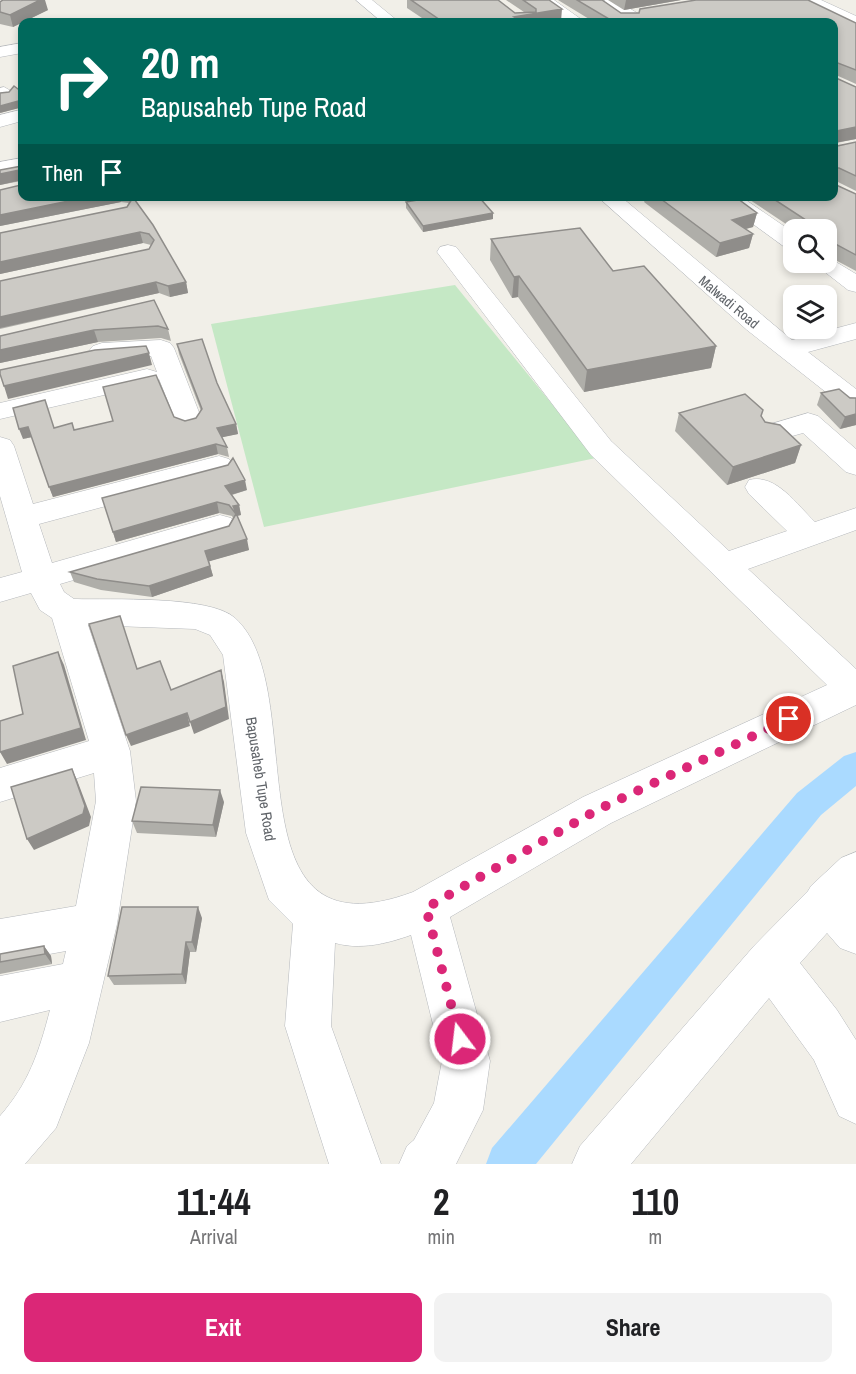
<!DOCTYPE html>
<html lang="en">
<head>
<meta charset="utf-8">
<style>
  :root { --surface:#fff; --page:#f2f2f2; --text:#202124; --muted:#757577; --accent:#db2777 }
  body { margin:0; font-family:"Archivo Narrow",sans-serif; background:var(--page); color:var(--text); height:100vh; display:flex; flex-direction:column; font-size:22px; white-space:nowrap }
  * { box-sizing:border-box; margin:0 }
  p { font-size:20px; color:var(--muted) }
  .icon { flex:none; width:33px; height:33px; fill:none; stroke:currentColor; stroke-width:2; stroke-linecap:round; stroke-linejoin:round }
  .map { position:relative; height:1164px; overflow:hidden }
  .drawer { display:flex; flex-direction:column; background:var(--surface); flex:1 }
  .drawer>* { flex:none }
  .banner { position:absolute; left:18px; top:18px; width:820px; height:183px; border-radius:12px; box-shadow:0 3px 9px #0003; background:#00695c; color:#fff; overflow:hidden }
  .fabs { position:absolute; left:783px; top:219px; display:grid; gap:12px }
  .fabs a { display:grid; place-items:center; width:54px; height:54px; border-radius:12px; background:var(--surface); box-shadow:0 3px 9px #0003; font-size:30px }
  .pin { position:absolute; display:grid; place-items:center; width:51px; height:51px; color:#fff; margin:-26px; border:3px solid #fff; border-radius:50%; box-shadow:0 2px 6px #0007 }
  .me { position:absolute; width:66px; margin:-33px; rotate:345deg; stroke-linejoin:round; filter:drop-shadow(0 0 4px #0008) }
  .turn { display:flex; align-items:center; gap:21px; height:126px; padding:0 24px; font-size:27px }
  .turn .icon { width:78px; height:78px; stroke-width:2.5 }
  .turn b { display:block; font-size:42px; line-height:51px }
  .then { display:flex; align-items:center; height:57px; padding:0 24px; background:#0003; gap:12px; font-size:22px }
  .eta { display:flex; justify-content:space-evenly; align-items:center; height:102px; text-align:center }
  .eta b { font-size:36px; font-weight:700; line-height:42px }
  .primary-button { display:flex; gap:12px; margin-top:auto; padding:12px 24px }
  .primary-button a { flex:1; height:69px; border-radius:12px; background:var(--accent); color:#fff; font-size:24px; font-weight:700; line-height:69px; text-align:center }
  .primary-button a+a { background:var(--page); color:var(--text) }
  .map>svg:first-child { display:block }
  .green { fill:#c5e8c5 }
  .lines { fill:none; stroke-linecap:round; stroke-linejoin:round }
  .canal { fill:#aadaff; fill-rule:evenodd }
  .minor-casing { stroke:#b5b8bc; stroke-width:1 }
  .minor { fill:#fff; fill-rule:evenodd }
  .wall { fill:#afaea9 }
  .shaded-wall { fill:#8f8d8a }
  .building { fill:#cccac5; stroke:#8f8d8a; stroke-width:1.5 }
  .route { stroke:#db2777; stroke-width:10; stroke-dasharray:0 18 }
  .labels { text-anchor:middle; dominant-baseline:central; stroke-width:4.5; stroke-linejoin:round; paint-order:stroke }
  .far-street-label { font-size:14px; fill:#5f6368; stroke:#fff }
  .street-label { font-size:15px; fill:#5f6368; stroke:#fff }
</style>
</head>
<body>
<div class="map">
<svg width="856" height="1164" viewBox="0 0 856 1164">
  <rect width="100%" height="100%" fill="#f1efe8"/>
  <path class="green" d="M455 285 596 458 264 527 211 324Z"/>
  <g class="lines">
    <path class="canal" d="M856 752V786L821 815 536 1164H486L492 1148 797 793 844 756Z"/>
    <g class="minor-casing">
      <path id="minor" d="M356 0H372L399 22H382Z
        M537 0H554L585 22H567Z
        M605 0H620L619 2 652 22H634L605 6 603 3Z
        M802 0H821L856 16V27Z
        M22 43V53L0 57V47Z
        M4 87 13 92 10 96 0 98V88Z
        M20 110 22 111V121L0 127V115Z
        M22 158V170L0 174V162Z
        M597 196H620L792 340 856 323V339L808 352 856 389V410L846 408 747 330Z
        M715 196H740L794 233V250L786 248Z
        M448 245 456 247 611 441 729 551 787 531 749 494 745 487 749 480C776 473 797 505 815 522L856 508V530L748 569 856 669V705L611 823 450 917 490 1061 483 1110 456 1164H399L407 1146 414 1140 434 1103 442 1061 411 935C386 944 360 950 335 943L331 1026 381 1164H329L285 1026 293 924 269 900 246 833 223 655 210 635 195 629 88 625 130 751 136 801 117 924 89 1043 56 1128 25 1164H0V1116C29 1083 39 1052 50 1010L0 1022V976L63 964 66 951 0 963V919L76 906 96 801 94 773 0 802V768L89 741 52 618 40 610 31 593 0 602V578L22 572 0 496V437L10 440 14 446 33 504 219 456 229 459 234 466 229 473 39 524 52 563 220 515 231 518 236 526 231 534 60 584 64 592 74 599C109 600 210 595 235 618 314 689 222 963 413 892L583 797 827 685 591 455 437 252 440 247Z
        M826 256 856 274V292L848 290 812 262H826Z
        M161 340 170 343 174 348 202 420 198 426 188 429 178 426 159 379 156 383 0 419V403L147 369 157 372 151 356 102 359 93 356 89 351 93 346 102 343Z
        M808 413 818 416 856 449V475L846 472 803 433 771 442 761 439 757 433 761 427Z
        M856 852V954L840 948 827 933 800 963 837 1010 856 1040V1124L839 1116 814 1060 769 998 631 1164H572L580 1146 754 946 808 891 811 886 841 858Z"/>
    </g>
    <use href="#minor" class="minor"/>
  </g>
  <path class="wall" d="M407 0H498L515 13 524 12 506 0H549L561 21 549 22H428L407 8Z
    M558 0H602L621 13 856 23V84L836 75V78L856 87V139L836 143 837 146 856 142V191L836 181 835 184 856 194V271L826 255V230H795L744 196H834V22H594Z
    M608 0H681L624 10Z
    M0 2 48 10 13 27 0 24Z
    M22 92V111L19 108 0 113Z
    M22 166V196H132L153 225 186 282 188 293 170 297 159 293 0 329V281L149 249 151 245 143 243 0 274V233L127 207 129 203 121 202 0 226V190L21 185V181L0 185V170Z
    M640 196H734L757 213 753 227 746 229 753 234 749 248 716 257 644 202 645 200Z
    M406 202 493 213V219L423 232 406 208Z
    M491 239 613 271 716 346 711 368 584 392 518 297 512 298 490 260Z
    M154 300 168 329 171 341 161 338 98 342 0 363V336Z
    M177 344 217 383 236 424 238 434 222 437 227 447 229 457 218 454 53 497 32 437 23 439 55 428 74 430 174 417 185 421 196 418 201 411 179 354Z
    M821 393 856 398V425L840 429 817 405Z
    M679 413 761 417 765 422 801 445 795 463 727 485 675 431Z
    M247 490 232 495 239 505 241 515 237 516 249 550 209 561 213 576 152 597 101 590 74 582 70 572 229 526 233 518 232 516 219 513 116 542 102 498Z
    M224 802 216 837 137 833 132 821Z
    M202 918 196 952H190L186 984 114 985 108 976Z
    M44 946 51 956 52 964 0 974V962Z"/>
  <path class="shaded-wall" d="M40 0H45L48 10 13 27 10 15Z
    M626 0H681L624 10Z
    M562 9 561 21 549 22H514V17Z
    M18 101 19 108 0 113V106Z
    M856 127V139L834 143 836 131Z
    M20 170 22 180 0 185V174Z
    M93 196H119L121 202 0 226V215Z
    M493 213V219L423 232V226Z
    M757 213 753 227 729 233 732 220Z
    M140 232 143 243 0 274V262Z
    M753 234 749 248 716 257 720 243Z
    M519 276 518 297 512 298 514 277Z
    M156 282 159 293 0 328V317Z
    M186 282 188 293 170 297 168 286Z
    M94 330 98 342 0 363V350Z
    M716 346 711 368 584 392 587 370Z
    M149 353 152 365 8 399 4 386Z
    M856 414V425L840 429 845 417Z
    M236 424 238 434 219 438 217 428Z
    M28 427 32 437 23 439 19 429Z
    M216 444 218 454 53 497 49 487Z
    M801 445 795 463 727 485 733 467Z
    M245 480 247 490 227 496 225 486Z
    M217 502 219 513 116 542 113 532Z
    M239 505 241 515 236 516 233 506Z
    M247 539 249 550 207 562 205 551Z
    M210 566 213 576 152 597 149 586Z
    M58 652 64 665 86 740 7 764 0 752 81 728Z
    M221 670 224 682 229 719 194 734 190 722Z
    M187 713 190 726 131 746 126 735Z
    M72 769 77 780 91 817 89 826 34 850 27 839Z
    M220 790 224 802 216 837 213 825Z
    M198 907 202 918 196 952 192 942Z
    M186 942 190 952 186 984 182 974Z
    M44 946 51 956 52 964 45 954Z"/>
  <path class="building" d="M3 0H40L10 15 0 12V2Z
    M411 0H498L515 13 536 12V9L523 0H549L562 9 514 17 523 22H434L432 21 440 20Z
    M577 0H602L621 13H639L640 9 696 0H808L856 23V70L838 63 835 65 836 78 856 87V127L836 131 837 146 856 142V176L839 168H836V180L834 182V22H614Z
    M14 86 22 92V106L18 101 0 106V93L9 92Z
    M22 166V196H93L0 215V190L21 185 20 170 0 174V170Z
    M834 184 856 194V255L826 239 833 237 826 233V230H821L769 196H834Z
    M130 196H132L153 225 186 282 168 286 156 282 0 317V281L149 249 154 240 149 234 140 232 0 262V233L127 207 132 199Z
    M441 196H478L493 213 423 226 406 202Z
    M657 196H734L757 213 732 220 753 234 720 243Z
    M580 228 613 271 644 266 716 346 587 370 519 276 514 277 491 239Z
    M154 300 168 329 158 326 94 330 0 350V336Z
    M202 339 217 383 236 424 217 428 227 447 216 444 49 487 28 427 19 429 13 408 45 400 54 428 72 423 74 430 113 421 103 387 156 375 174 417 185 421 196 418 202 409 177 344Z
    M146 346 149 353 4 386 0 374V370L95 350Z
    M839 389 850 398H856V414L845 417 821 393Z
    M745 394 763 410 761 416 765 422 780 425 801 445 733 467 679 413Z
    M233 458 245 480 225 486 239 505 233 506 247 539 205 551 210 566 149 586 97 579 70 572 229 526 236 514 229 505 217 502 113 532 102 498 228 465Z
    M120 616 137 669 160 661 171 690 221 670 226 707 190 722 187 713 126 735 89 624Z
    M58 652 81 728 0 752V721L23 714 13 666Z
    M72 769 85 806 83 814 27 839 11 787Z
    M141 787 220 790 213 825 132 821Z
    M122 907H198L192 942H186L182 974 108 976Z
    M44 946 45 954 0 962V954Z"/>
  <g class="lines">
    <path class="route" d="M460 1039 426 908 597 810 789 719"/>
  </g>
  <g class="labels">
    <g class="far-street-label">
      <text transform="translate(729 302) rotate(40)">Malwadi Road</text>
    </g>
    <g class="street-label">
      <text transform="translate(261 779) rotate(81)">Bapusaheb Tupe Road</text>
    </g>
  </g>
</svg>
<div class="fabs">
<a><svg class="icon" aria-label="search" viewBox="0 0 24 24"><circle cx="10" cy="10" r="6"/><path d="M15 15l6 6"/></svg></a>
<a><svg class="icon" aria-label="layers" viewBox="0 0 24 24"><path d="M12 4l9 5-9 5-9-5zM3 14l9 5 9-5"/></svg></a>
</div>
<div class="pin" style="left:789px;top:719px;background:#d93025"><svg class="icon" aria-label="arrive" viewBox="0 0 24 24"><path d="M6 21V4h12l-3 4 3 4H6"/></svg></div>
<svg class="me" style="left:460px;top:1039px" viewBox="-20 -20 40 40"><circle r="17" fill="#db2777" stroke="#fff" stroke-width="3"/><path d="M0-11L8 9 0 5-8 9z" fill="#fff"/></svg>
<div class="banner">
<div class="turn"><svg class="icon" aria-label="right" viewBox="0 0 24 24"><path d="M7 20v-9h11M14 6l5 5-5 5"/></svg><div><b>20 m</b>Bapusaheb Tupe Road</div></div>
<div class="then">Then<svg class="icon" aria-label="arrive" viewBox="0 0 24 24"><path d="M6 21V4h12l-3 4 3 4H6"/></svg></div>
</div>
</div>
<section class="drawer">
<div class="eta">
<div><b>11:44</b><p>Arrival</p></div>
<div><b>2</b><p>min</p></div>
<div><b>110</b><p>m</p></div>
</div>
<div class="primary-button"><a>Exit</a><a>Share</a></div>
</section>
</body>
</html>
